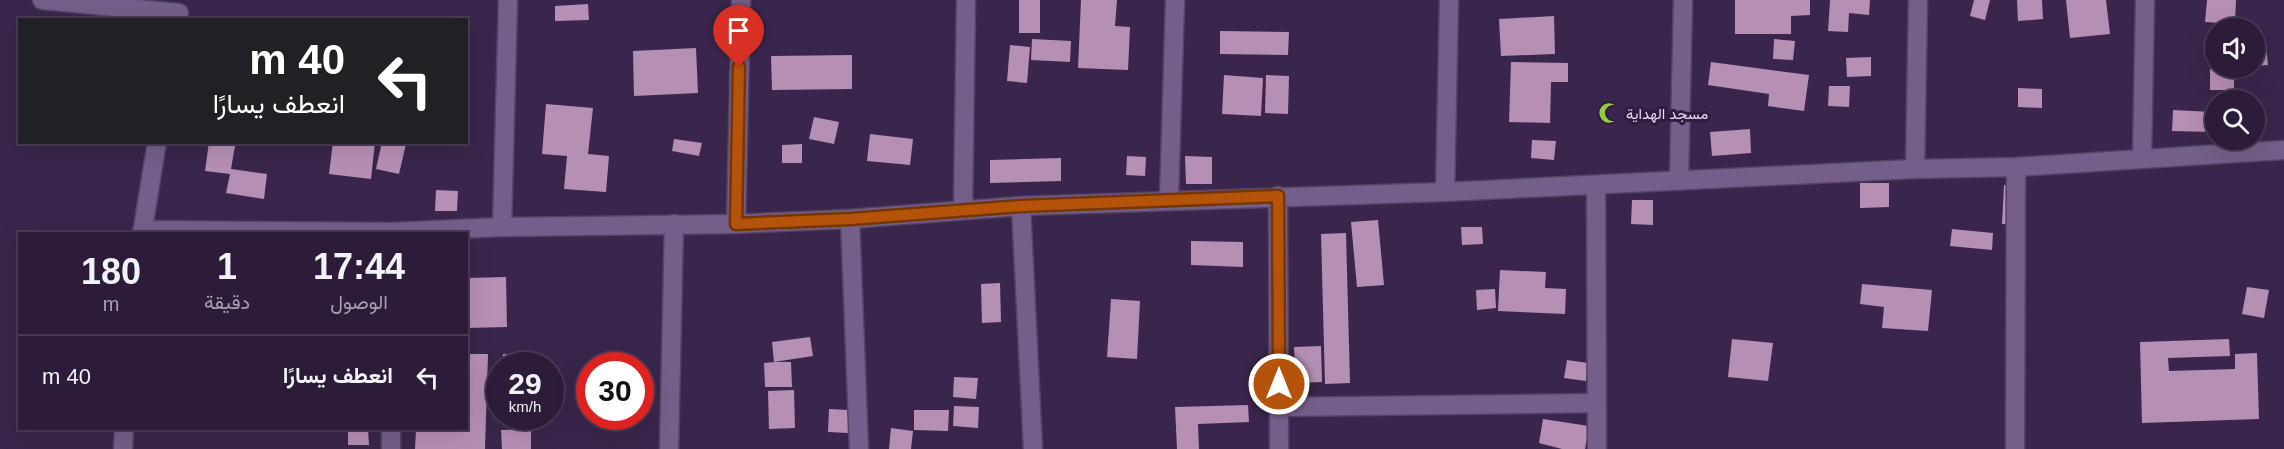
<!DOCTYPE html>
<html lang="ar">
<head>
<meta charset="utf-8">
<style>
  :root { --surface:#2c1c39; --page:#342541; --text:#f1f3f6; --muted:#a6a1ae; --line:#483a53 }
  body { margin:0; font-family:Arial,Vazirmatn,sans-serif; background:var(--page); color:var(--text); direction:rtl; height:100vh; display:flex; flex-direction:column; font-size:22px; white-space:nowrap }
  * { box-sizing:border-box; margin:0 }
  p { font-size:20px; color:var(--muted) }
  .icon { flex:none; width:33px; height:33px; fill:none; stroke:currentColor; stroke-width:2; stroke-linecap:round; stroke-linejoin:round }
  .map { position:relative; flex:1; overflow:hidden; direction:ltr }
  .sheet { position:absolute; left:18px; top:232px; width:450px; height:198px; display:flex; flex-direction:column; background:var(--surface); border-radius:0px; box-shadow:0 6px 24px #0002,0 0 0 2px var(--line); direction:rtl }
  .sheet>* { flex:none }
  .hud { position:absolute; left:18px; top:18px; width:450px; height:126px; border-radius:0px; box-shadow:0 6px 24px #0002,0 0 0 2px var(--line); direction:rtl; background:#202124; color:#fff; overflow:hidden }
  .tools { position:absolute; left:2205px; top:18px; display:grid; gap:12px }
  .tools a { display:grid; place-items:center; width:60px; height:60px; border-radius:50%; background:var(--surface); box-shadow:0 6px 24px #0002,0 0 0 2px var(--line); font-size:30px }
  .speed { position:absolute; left:486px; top:352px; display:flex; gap:12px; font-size:30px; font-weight:700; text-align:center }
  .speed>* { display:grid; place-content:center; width:78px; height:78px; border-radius:50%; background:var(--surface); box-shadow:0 6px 24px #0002,0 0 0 2px var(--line); line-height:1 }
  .speed small { font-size:15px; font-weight:400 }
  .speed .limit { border:9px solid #d22; background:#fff; color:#111 }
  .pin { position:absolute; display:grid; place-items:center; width:51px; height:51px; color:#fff; margin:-62px -26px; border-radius:50% 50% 50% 0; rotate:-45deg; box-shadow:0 0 6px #0007 }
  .pin .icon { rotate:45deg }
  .me { position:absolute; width:66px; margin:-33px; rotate:0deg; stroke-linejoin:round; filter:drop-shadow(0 0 4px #0008) }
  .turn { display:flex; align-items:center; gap:21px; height:126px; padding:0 24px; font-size:27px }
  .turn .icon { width:78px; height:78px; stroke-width:2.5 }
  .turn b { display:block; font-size:42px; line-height:51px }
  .eta { display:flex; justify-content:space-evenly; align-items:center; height:102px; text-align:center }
  .eta b { font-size:36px; font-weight:700; line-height:42px }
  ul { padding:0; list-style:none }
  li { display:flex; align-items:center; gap:18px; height:84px; padding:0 24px; border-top:2px solid var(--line) }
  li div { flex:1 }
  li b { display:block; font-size:22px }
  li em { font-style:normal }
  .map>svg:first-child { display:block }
  .building { fill:#b68fb5 }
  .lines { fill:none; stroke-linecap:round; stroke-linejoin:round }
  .street-casing { stroke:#544364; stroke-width:21 }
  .street { stroke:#755f8a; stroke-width:18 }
  .route-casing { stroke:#753606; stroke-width:15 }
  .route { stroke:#b45309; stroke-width:10 }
  .labels { text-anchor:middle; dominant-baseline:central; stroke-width:6; stroke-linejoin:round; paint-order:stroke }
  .poi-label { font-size:15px; fill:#e7dbf4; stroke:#301b41; text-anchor:start }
</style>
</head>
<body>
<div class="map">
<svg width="2284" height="449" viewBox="0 0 2284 449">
  <rect width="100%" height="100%" fill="#3a264c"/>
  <path class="building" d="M1019 0H1040V33H1019Z
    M1081 0H1117L1115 26 1130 27 1128 70 1078 68Z
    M1735 0H1810V15L1791 16V34H1735Z
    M1830 0H1870L1869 15 1849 13 1848 32 1828 31Z
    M1974 0H1990L1985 20 1970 16Z
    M2017 0H2042L2043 19 2018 21Z
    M2066 0H2106L2110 34 2070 38Z
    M2207 0H2236L2235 24 2205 22Z
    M588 4 589 20 555 21V6Z
    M249 16 268 18V20H248Z
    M1554 16 1555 54 1501 56 1499 19Z
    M1220 31 1289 32 1288 55 1220 54Z
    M1032 39 1071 41 1070 62 1031 60Z
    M1774 39 1795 41 1793 60 1773 59Z
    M1010 45 1030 47 1027 83 1007 81Z
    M2266 45 2268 65 2254 66V46Z
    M696 48 698 93 634 96 633 51Z
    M852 55V89L772 90 771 56Z
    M1871 57V76L1847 77 1846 58Z
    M1511 62 1568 63V82H1551L1550 123 1509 122Z
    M1711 62 1809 75 1804 111 1768 106 1769 94 1708 85Z
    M2210 69H2234V90H2210Z
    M1224 75 1263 78 1261 116 1222 114Z
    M1266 75 1289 76 1288 114 1265 113Z
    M1829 86H1850L1849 107 1828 106Z
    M2018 88 2042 89V108L2018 107Z
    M546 104 593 108 588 154 609 156 606 192 564 189 567 156 542 154Z
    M2173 110 2212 112V132L2172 131Z
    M814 117 839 122 834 144 809 139Z
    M1750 129 1751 153 1712 156 1710 132Z
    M870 134 913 139 910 165 867 161Z
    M674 139 702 143 699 156 672 151Z
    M1532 140 1556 141 1554 160 1531 158Z
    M209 142 235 146 231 169 267 174 264 199 226 193 230 174 205 171Z
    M333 142H375L371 179 329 174Z
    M382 142 406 144 399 174 376 169Z
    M802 144V163H782V145Z
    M1127 156 1146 157 1145 176 1126 175Z
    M1185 156 1212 157V184H1186Z
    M1061 158V181L990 183V160Z
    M1860 183H1889V207L1860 208Z
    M2004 185 2023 186 2021 225 2002 224Z
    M436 190 458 191 457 211H435Z
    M1632 200H1653V225L1631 224Z
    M1378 220 1384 285 1357 287 1351 222Z
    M1461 227H1482L1483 244 1462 245Z
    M1952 229 1993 233 1992 250 1950 246Z
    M1346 233 1350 383 1325 384 1321 234Z
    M1191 241 1243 242V267L1191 265Z
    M1500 270 1546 272 1545 288 1566 289 1565 314 1498 311Z
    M506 277 507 327 466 328V278Z
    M1000 283 1001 322 982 323 981 284Z
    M1862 284 1932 290 1928 331 1882 328 1884 307 1860 304Z
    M2247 287 2269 290 2264 318 2242 314Z
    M1495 289 1496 308 1477 310 1476 290Z
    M1111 299 1140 301 1137 359 1107 357Z
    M810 337 813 356 774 362 772 342Z
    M1732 339 1773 343 1768 381 1728 377Z
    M2229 339 2230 356 2168 358 2169 371 2235 369V354L2257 353 2259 419 2142 423 2140 342Z
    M1321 346 1322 382 1296 383 1294 347Z
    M466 354H488L485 449H415L416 429H466Z
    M503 354 523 355 522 366H503Z
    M1567 360 1588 363 1586 381 1564 378Z
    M775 362H791L792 387H765L764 363Z
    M954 377 978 378 976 399 953 397Z
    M794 390 795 428 769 429 768 391Z
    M1248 405 1249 422 1198 424 1199 449H1177L1175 407Z
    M954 406 979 407 978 428 953 426Z
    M829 409 849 410 848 433 828 432Z
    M914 410H949L948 431 914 430Z
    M1543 419 1589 426 1585 449H1562L1539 443Z
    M891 428 913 431 911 449H889Z
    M348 429H368L369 445H348Z
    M531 429V449H502L501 430Z"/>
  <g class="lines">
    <g class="street-casing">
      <path id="street" d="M42 0 179 13
        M2142 158 2145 0
        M1915 169 1918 0
        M1679 181 1683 0
        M1596 185 1597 449
        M1445 192 1449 0
        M1278 196 1279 449
        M1169 199 1175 0
        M1021 206 1033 449
        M963 210 966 0
        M850 219 859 449
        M736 224 741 0
        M502 227 508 0
        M142 230 393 232 502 227 736 224 850 219 1021 206 1445 192 1915 169 2016 167 2284 150
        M142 234 157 142
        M1279 407 1597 403
        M123 449 124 429
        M391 449V429
        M669 449 674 224
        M2015 449 2016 167"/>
    </g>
    <use href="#street" class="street"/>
  </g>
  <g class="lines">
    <g class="route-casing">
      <path id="route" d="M739 67 736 224 850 219 1021 206 1278 196 1279 384"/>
    </g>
    <use href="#route" class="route"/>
  </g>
  <defs>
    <g id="mosque-bare" transform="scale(1.62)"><path d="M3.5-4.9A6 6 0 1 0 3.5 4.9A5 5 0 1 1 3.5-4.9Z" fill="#96cc39" stroke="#301b41" stroke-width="2.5" paint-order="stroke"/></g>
  </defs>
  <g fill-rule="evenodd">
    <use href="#mosque-bare" x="1609" y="113"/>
  </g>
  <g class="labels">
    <g class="poi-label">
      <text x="1626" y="113">مسجد الهداية</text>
    </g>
  </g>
</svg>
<div class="tools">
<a><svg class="icon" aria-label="sound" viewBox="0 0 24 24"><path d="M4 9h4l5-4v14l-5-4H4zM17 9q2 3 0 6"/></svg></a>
<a><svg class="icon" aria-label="search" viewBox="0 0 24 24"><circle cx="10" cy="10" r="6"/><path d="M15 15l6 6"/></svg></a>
</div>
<div class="speed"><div>29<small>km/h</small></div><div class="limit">30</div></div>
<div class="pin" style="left:739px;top:67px;background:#d93025"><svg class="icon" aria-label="arrive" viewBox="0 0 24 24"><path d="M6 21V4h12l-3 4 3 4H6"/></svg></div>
<svg class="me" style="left:1279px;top:384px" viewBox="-20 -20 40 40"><circle r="17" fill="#b45309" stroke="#fff" stroke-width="3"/><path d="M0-11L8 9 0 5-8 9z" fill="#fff"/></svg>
<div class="hud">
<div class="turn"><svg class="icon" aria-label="left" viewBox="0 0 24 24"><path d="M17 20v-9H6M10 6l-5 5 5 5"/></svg><div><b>40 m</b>انعطف يسارًا</div></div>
</div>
<section class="sheet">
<div class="eta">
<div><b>17:44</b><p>الوصول</p></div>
<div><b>1</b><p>دقيقة</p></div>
<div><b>180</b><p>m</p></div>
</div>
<ul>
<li><svg class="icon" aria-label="left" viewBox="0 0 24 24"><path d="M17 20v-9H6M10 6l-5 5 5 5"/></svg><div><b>انعطف يسارًا</b></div><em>40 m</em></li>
</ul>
</section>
</div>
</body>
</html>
